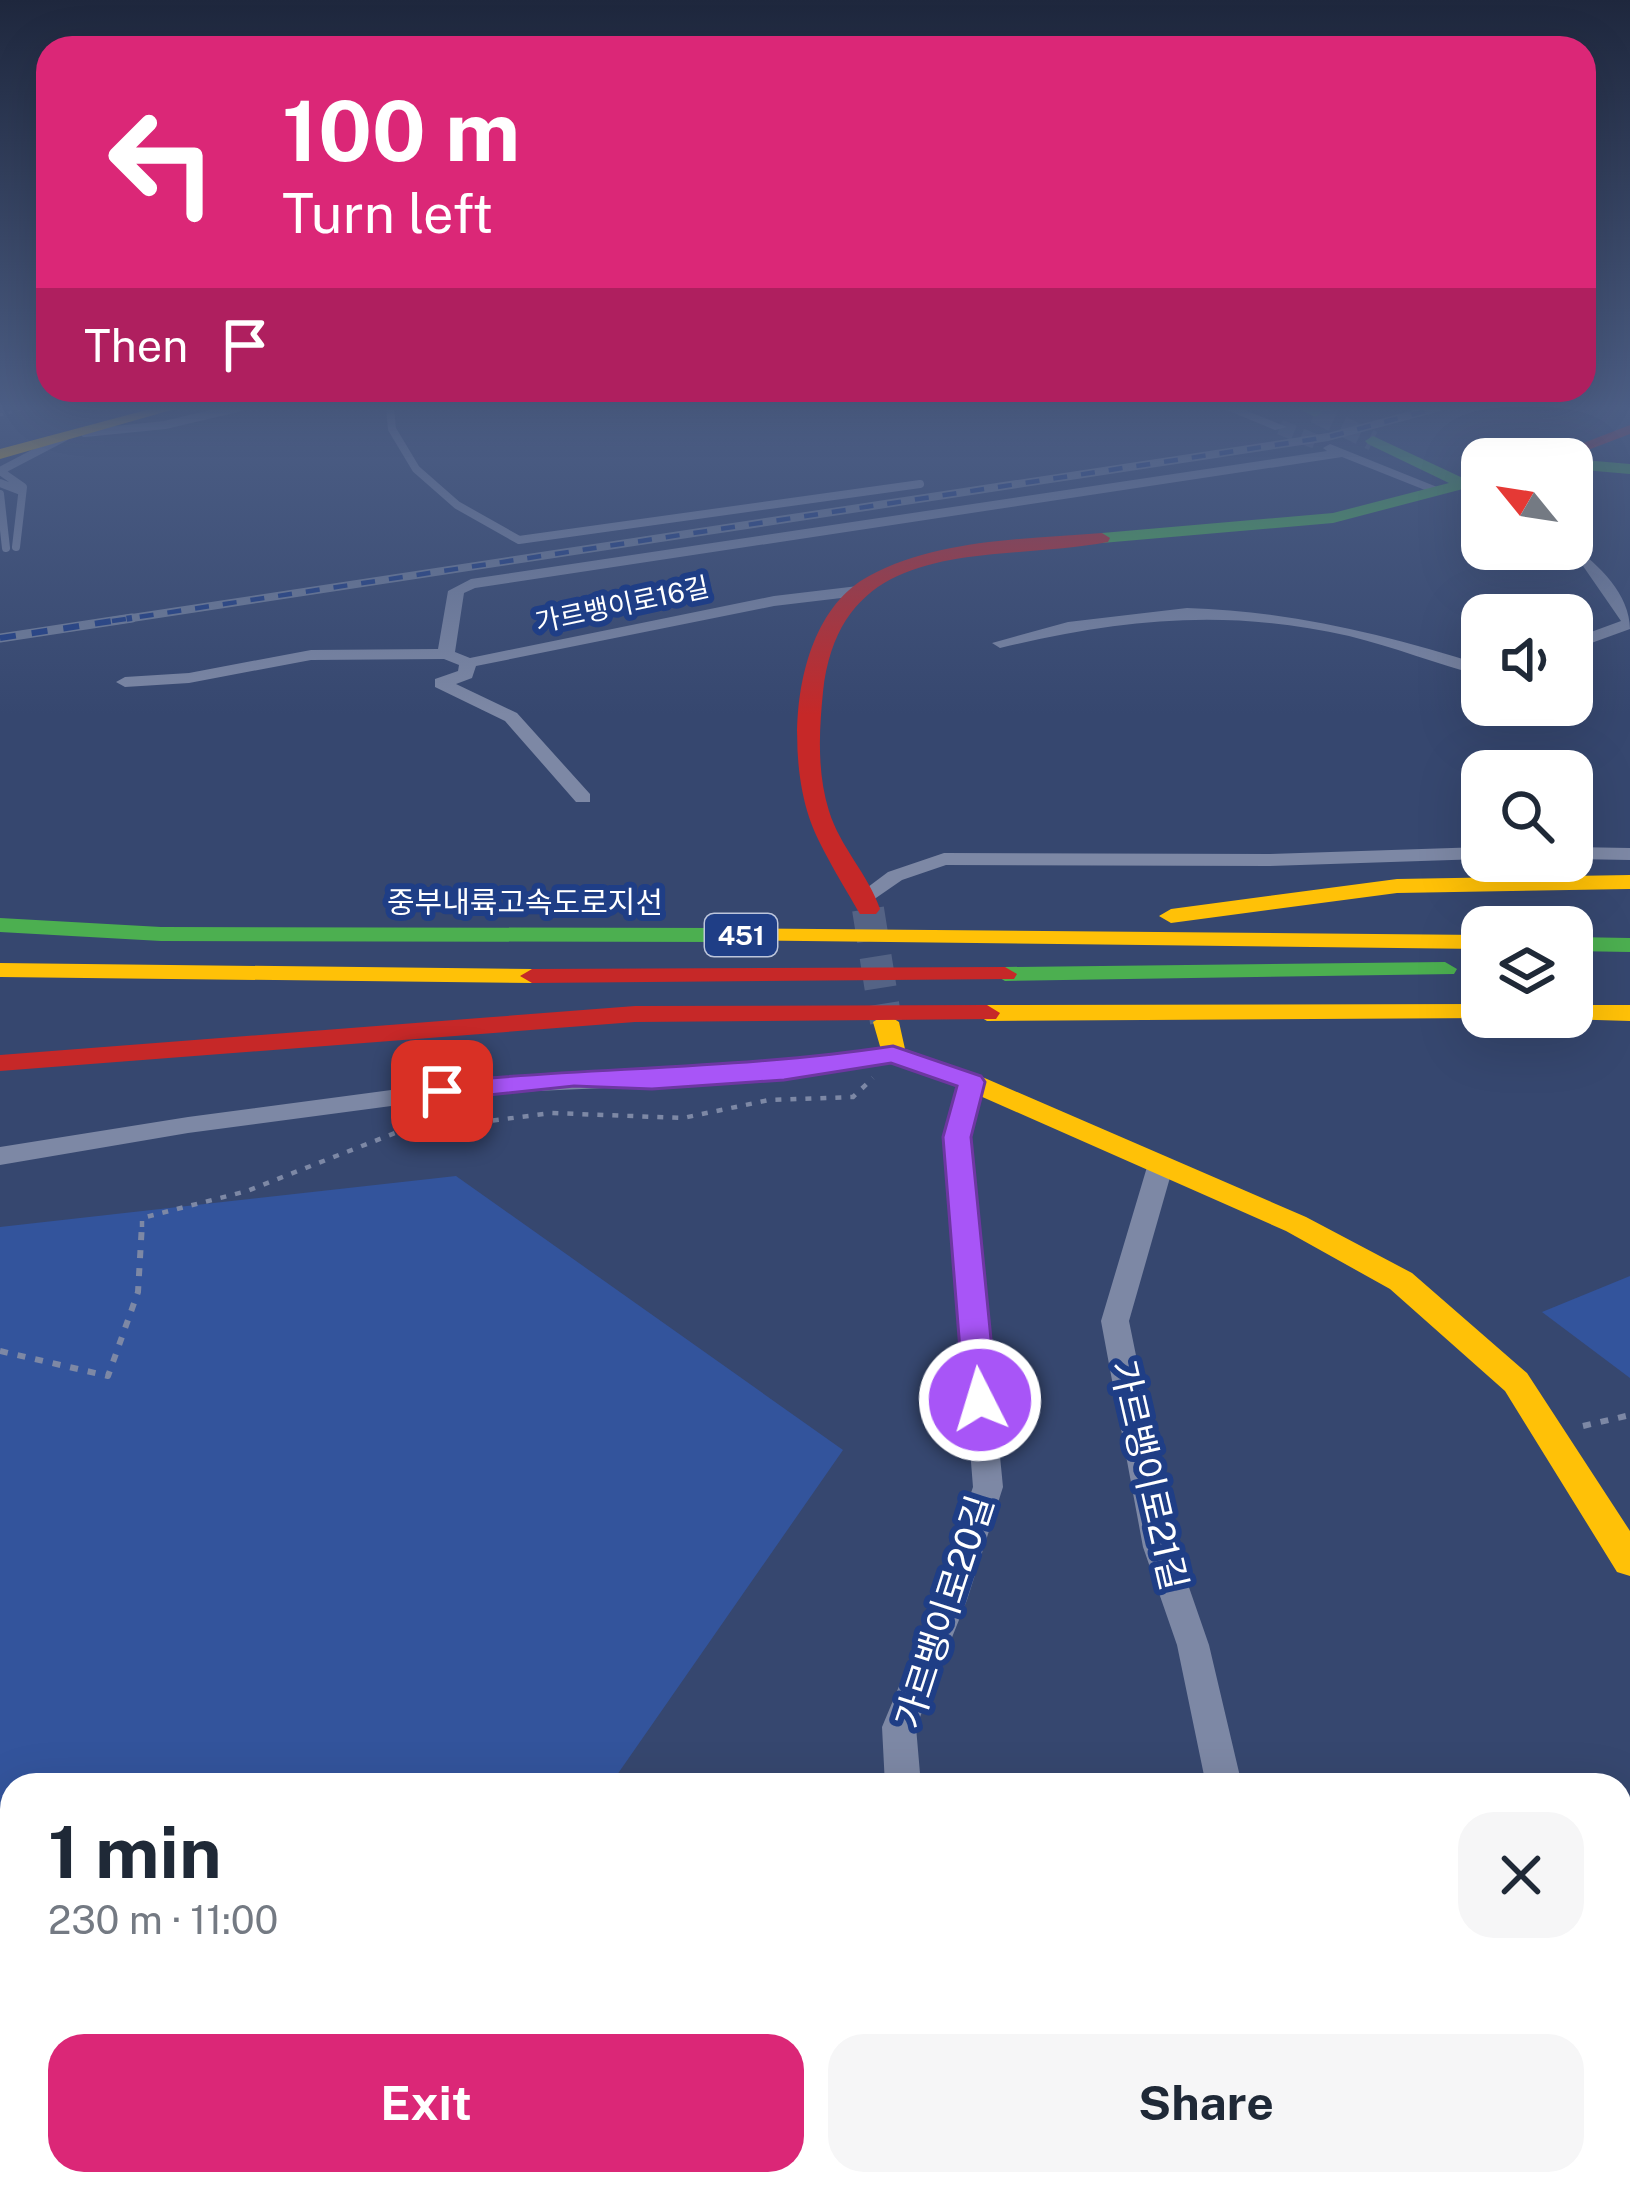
<!DOCTYPE html>
<html lang="en">
<head>
<meta charset="utf-8">
<style>
  :root { --surface:#fff; --page:#f6f6f7; --text:#1f2937; --muted:#747a83; --accent:#db2777 }
  body { margin:0; font-family:"Public Sans","Noto Sans KR",sans-serif; background:var(--page); color:var(--text); height:100vh; display:flex; flex-direction:column; font-size:45px; white-space:nowrap }
  * { box-sizing:border-box; margin:0 }
  p { font-size:39px; color:var(--muted) }
  .icon { flex:none; width:66px; height:66px; fill:none; stroke:currentColor; stroke-width:2; stroke-linecap:round; stroke-linejoin:round }
  .map { position:relative; flex:1; overflow:hidden }
  .side { position:absolute; left:0px; top:1773px; width:1632px; height:423px; display:flex; flex-direction:column; background:var(--surface); border-radius:36px 36px 0 0; box-shadow:0 12px 48px #0002 }
  .side>* { flex:none }
  .top-card { position:absolute; left:36px; top:36px; width:1560px; height:366px; border-radius:36px; box-shadow:0 12px 48px #0002; background:#db2777; color:#fff; overflow:hidden }
  .needle { width:78px; rotate:300deg }
  .buttons { position:absolute; left:1461px; top:438px; display:grid; gap:24px }
  .buttons a { display:grid; place-items:center; width:132px; height:132px; border-radius:24px; background:var(--surface); box-shadow:0 12px 48px #0002; font-size:60px }
  .pin { position:absolute; display:grid; place-items:center; width:102px; height:102px; color:#fff; margin:-51px; border-radius:24px; box-shadow:0 6px 18px #0006 }
  .me { position:absolute; width:132px; margin:-66px; rotate:355deg; stroke-linejoin:round; filter:drop-shadow(0 0 9px #0008) }
  .turn { display:flex; align-items:center; gap:42px; height:252px; padding:0 48px; font-size:54px }
  .turn .icon { width:156px; height:156px; stroke-width:2.5 }
  .turn b { display:block; font-size:84px; line-height:102px }
  .then { display:flex; align-items:center; height:114px; padding:0 48px; background:#0003; gap:24px; font-size:45px }
  .round { display:grid; place-items:center; flex:none; width:126px; height:126px; border-radius:36px; background:var(--page) }
  .headline { display:flex; align-items:center; justify-content:space-between; height:204px; padding:0 48px }
  h1 { font-size:72px; font-weight:700; line-height:90px }
  .cta { display:flex; gap:24px; margin-top:auto; padding:24px 48px }
  .cta a { flex:1; height:138px; border-radius:36px; background:var(--accent); color:#fff; font-size:48px; font-weight:700; line-height:138px; text-align:center }
  .cta a+a { background:var(--page); color:var(--text) }
  .map>svg:first-child { display:block }
  .green { fill:#33549c }
  .lines { fill:none; stroke-linecap:round; stroke-linejoin:round }
  .street-tunnel { stroke:#546385; stroke-width:15; stroke-dasharray:15 8; stroke-linecap:butt }
  .secondary-tunnel-far1 { stroke:#546385; stroke-width:20; stroke-dasharray:20 10; stroke-linecap:butt }
  .secondary-tunnel { stroke:#546385; stroke-width:32; stroke-dasharray:32 16; stroke-linecap:butt }
  .path-far2 { stroke:#7d88a5; stroke-width:3; stroke-dasharray:3 6; stroke-linecap:butt }
  .path-far1 { stroke:#7d88a5; stroke-width:4.5; stroke-dasharray:6 9; stroke-linecap:butt }
  .path { stroke:#7d88a5; stroke-width:6; stroke-dasharray:8 10; stroke-linecap:butt }
  .lane { stroke:#7d88a5; stroke-width:8 }
  .street { fill:#7d88a5; fill-rule:evenodd }
  .fast { fill:#4caf50; fill-rule:evenodd }
  .slow { fill:#ffc107; fill-rule:evenodd }
  .jam { fill:#c62828; fill-rule:evenodd }
  .rail-far1-casing { stroke:#727f9b; stroke-width:8 }
  .rail-casing { stroke:#727f9b; stroke-width:9 }
  .rail-far1 { stroke:#1f3e86; stroke-width:4.5; stroke-dasharray:14; stroke-linecap:butt }
  .rail { stroke:#1f3e86; stroke-width:6; stroke-dasharray:16; stroke-linecap:butt }
  .route { fill:#a855f7; stroke:#6d37a1; stroke-width:3 }
  .labels { text-anchor:middle; dominant-baseline:central; stroke-width:12; stroke-linejoin:round; paint-order:stroke }
  .far-street-label { font-size:27px; fill:#fff; stroke:#1f3e86 }
  .shield { fill:#1f3e86; stroke:#bcc5db; stroke-width:3 }
  .shield-label { font-size:27px; font-weight:bold; fill:#fff }
  .street-label { font-size:30px; fill:#fff; stroke:#1f3e86 }
  .near-street-label { font-size:36px; fill:#fff; stroke:#1f3e86 }
</style>
</head>
<body>
<div class="map">
<svg width="1630" height="2194" viewBox="0 0 1630 2194">
  <rect width="100%" height="100%" fill="#36476f"/>
  <path class="green" d="M456 1176 843 1450 610 1785H12V2184H332L325 2194H0V1227Z
    M1630 1276V1378L1542 1312Z"/>
  <g class="lines">
    <path class="street-tunnel" d="M1280 427 1319 443"/>
    <path class="secondary-tunnel-far1" d="M1315 413 1373 441"/>
    <path class="secondary-tunnel" d="M868 909 886 1022"/>
    <path class="path-far2" d="M0 415 25 408"/>
    <path class="path-far1" d="M142 1227V1218L247 1191 395 1133 552 1113 683 1118 769 1100 853 1097 873 1078"/>
    <path class="path" d="M0 1351 108 1376 138 1292 142 1224
      M1583 1426 1630 1415"/>
    <path class="lane" d="M390 408 392 429 416 469 457 505 519 540 920 484
      M85 433 165 425 237 408
      M0 483 21 491
      M0 494 6 548
      M16 547 23 487 0 471 65 437"/>
    <path class="street" d="M1222 408H1240L1287 427 1275 430Z
      M1330 444 1447 491 1435 494 1342 457 475 588 464 593 455 652 470 658 774 596 858 586 866 591 858 596 774 606 476 666 472 678 456 684 517 713 590 794V802H576L505 721 435 687V679L458 671 459 665 444 659 311 660 189 683 125 687 116 682 125 677 189 673 311 650 438 649 448 591 471 579 1327 451 1323 448Z
      M1459 481H1469L1482 490V500L1459 487Z
      M1572 546C1599 564 1630 595 1630 629L1572 650V639L1621 621 1583 566 1558 549Z
      M1187 608C1290 611 1384 634 1482 665V676C1437 664 1394 647 1349 636 1225 608 1122 619 1000 648L992 643 1068 622Z
      M1482 847V859L1270 866 946 865 902 880 873 900H859L856 896 888 872 944 853 1270 854Z
      M1572 847 1630 848V860L1572 859Z
      M893 1047 901 1049 905 1054 901 1059 784 1080 489 1093 188 1133 0 1165V1147L188 1117 489 1077 784 1064Z
      M971 1074 983 1082 969 1137 1003 1487 967 1600 916 1727 921 1785H885L882 1727 935 1600 973 1487 945 1137 959 1082Z
      M1160 1158 1173 1167 1129 1321 1175 1547 1209 1645 1242 1785H1206L1177 1645 1143 1547 1101 1321 1147 1167Z
      M727 2184H802L806 2194H723Z
      M831 2184H873L871 2194H829Z
      M1291 2184H1333L1336 2194H1294Z"/>
    <path class="fast" d="M1298 408H1316L1322 413 1315 417Z
      M1373 436 1465 479 1482 474V484L1333 523 1102 543 1094 538 1102 533 1333 513 1449 483 1368 444 1365 441Z
      M1572 459 1630 464V474L1572 469Z
      M0 918 161 927 718 928 730 935 718 942 161 941 0 932Z
      M1572 937 1630 938V952L1572 951Z
      M1445 962 1457 969 1454 974 1005 981 993 974 1005 967Z"/>
    <path class="slow" d="M154 408H178L0 459V449Z
      M1630 875V889L1397 893 1171 923 1159 916 1171 909 1397 879Z
      M718 928 1482 935V949L709 940 706 935 709 930Z
      M0 963 532 969 544 976 532 983 0 977Z
      M1482 1004V1017L1491 1018 987 1021 974 1013 987 1005Z
      M1572 1005H1630V1021L1563 1019 1572 1017Z
      M886 1014 899 1022 905 1049 980 1076 1306 1217 1412 1273 1527 1373 1630 1531V1576L1617 1572 1505 1391 1390 1289 1286 1231 962 1088 884 1060 873 1022Z"/>
    <path class="jam" d="M1630 425V434L1564 459H1542Z
      M1102 533 1110 538 1108 542C991 564 841 531 823 692 819 731 817 773 829 811 840 847 868 874 880 909L876 914H860C845 888 817 843 809 817 785 744 794 616 869 576 937 539 1027 539 1102 533Z
      M1005 967 1017 974 1014 979 532 983 520 976 532 969Z
      M987 1005 1000 1013 996 1019 635 1022 0 1071V1055L635 1006Z"/>
    <g class="rail-far1-casing">
      <path id="rail-far1" d="M112 621 1328 437 1437 408"/>
    </g>
    <g class="rail-casing">
      <path id="rail" d="M0 638 132 618"/>
    </g>
    <use href="#rail-far1" class="rail-far1"/>
    <use href="#rail" class="rail"/>
  </g>
  <linearGradient id="sky" x2="0" y2="1"><stop stop-color="#1e273d"/><stop offset="0.57" stop-color="#4c5e85"/><stop offset="1" stop-color="#4c5e85" stop-opacity="0"/></linearGradient>
  <rect width="1630" height="715" fill="url(#sky)"/>
  <path class="route" d="M893 1046 981 1076 985 1082 971 1137 997 1400 992 1409H968L964 1400 943 1137 957 1086 891 1063 784 1080 652 1089 574 1086 442 1100 429 1091 442 1082C593 1067 743 1069 893 1046Z"/>
  <g class="labels">
    <g class="far-street-label">
      <text transform="translate(622 604) rotate(-12)">가르뱅이로16길</text>
    </g>
    <rect class="shield" x="705" y="914" width="72" height="42" rx="9"/>
    <g class="shield-label">
      <text x="741" y="935">451</text>
    </g>
    <g class="street-label">
      <text x="525" y="902">중부내륙고속도로지선</text>
    </g>
    <g class="near-street-label">
      <text transform="translate(1149 1475) rotate(77)">가르뱅이로21길</text>
      <text transform="translate(944 1612) rotate(-72)">가르뱅이로20길</text>
    </g>
  </g>
</svg>
<div class="buttons">
<a><svg class="needle" viewBox="-14 -14 28 28"><path d="M0-13l5 13h-10z" fill="#e53935"/><path d="M0 13l5-13h-10z" fill="#747a83"/></svg></a>
<a><svg class="icon" aria-label="sound" viewBox="0 0 24 24"><path d="M4 9h4l5-4v14l-5-4H4zM17 9q2 3 0 6"/></svg></a>
<a><svg class="icon" aria-label="search" viewBox="0 0 24 24"><circle cx="10" cy="10" r="6"/><path d="M15 15l6 6"/></svg></a>
<a><svg class="icon" aria-label="layers" viewBox="0 0 24 24"><path d="M12 4l9 5-9 5-9-5zM3 14l9 5 9-5"/></svg></a>
</div>
<div class="pin" style="left:442px;top:1091px;background:#d93025"><svg class="icon" aria-label="arrive" viewBox="0 0 24 24"><path d="M6 21V4h12l-3 4 3 4H6"/></svg></div>
<svg class="me" style="left:980px;top:1400px" viewBox="-20 -20 40 40"><circle r="17" fill="#a855f7" stroke="#fff" stroke-width="3"/><path d="M0-11L8 9 0 5-8 9z" fill="#fff"/></svg>
<div class="top-card">
<div class="turn"><svg class="icon" aria-label="left" viewBox="0 0 24 24"><path d="M17 20v-9H6M10 6l-5 5 5 5"/></svg><div><b>100 m</b>Turn left</div></div>
<div class="then">Then<svg class="icon" aria-label="arrive" viewBox="0 0 24 24"><path d="M6 21V4h12l-3 4 3 4H6"/></svg></div>
</div>
<section class="side">
<div class="headline"><div><h1>1 min</h1><p>230 m · 11:00</p></div><a class="round"><svg class="icon" aria-label="close" viewBox="0 0 24 24"><path d="M6 6l12 12M18 6L6 18"/></svg></a></div>
<div class="cta"><a>Exit</a><a>Share</a></div>
</section>
</div>
</body>
</html>
